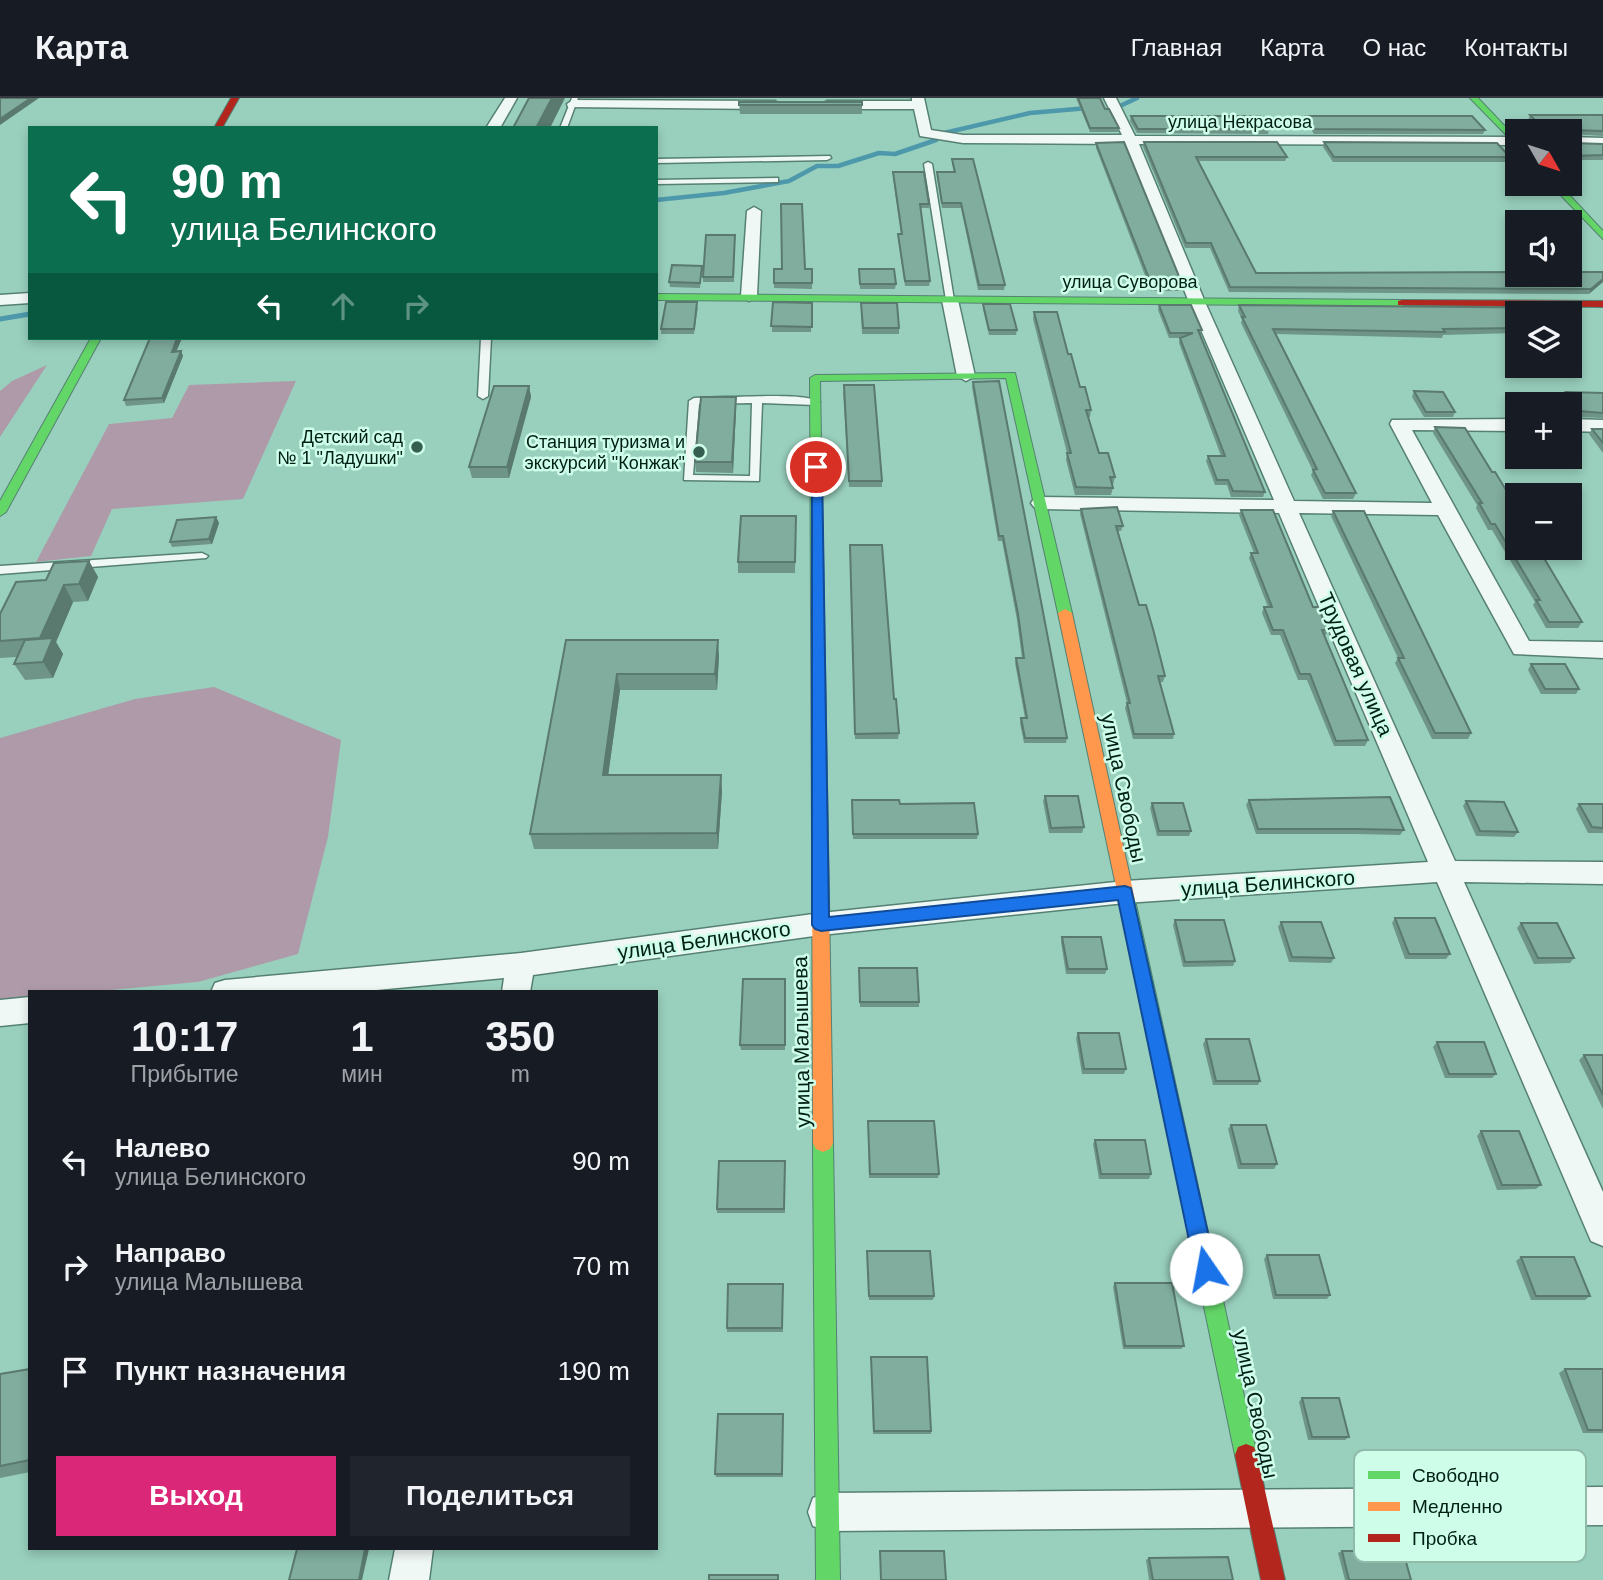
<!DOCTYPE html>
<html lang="ru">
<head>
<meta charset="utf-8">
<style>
  :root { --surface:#171b24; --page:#20242c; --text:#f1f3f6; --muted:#9ea1a6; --line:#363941; --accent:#db2777 }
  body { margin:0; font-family:Arial,sans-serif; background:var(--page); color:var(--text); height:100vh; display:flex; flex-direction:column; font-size:26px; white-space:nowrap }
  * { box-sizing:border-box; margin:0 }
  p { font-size:23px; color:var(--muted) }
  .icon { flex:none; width:38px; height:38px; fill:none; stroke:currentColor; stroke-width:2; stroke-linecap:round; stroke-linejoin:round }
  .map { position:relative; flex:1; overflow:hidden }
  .details { position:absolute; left:28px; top:892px; width:630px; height:560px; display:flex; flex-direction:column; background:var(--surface); border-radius:0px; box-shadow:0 4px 10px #0003 }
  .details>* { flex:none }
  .banner { position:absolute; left:28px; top:28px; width:630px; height:214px; border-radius:0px; box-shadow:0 4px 10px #0003; background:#0b6e4f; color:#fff; overflow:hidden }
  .needle { width:46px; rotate:129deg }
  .buttons { position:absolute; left:1505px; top:21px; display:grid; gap:14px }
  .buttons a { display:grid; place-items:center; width:77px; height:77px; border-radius:0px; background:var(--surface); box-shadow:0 4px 10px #0003; font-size:35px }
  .pin { position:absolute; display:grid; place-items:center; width:60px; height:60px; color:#fff; margin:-30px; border:4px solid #fff; border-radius:50%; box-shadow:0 2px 7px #0007 }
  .me { position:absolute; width:77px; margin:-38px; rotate:348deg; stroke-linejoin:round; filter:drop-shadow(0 0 5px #0008) }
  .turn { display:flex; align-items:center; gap:24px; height:147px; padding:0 28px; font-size:32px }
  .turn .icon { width:91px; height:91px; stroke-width:2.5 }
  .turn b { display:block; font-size:49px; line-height:60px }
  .lanes { display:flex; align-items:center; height:66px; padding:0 28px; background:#0003; justify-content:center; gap:35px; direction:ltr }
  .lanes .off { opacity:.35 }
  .eta { display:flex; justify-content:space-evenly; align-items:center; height:119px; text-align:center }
  .eta b { font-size:42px; font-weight:700; line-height:49px }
  .button { display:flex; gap:14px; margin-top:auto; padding:14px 28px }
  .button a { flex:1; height:80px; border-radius:0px; background:var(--accent); color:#fff; font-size:28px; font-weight:700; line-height:80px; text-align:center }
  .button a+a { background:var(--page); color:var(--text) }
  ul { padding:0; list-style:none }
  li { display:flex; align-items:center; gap:21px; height:105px; padding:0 28px }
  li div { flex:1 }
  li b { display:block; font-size:26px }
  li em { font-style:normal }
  header { display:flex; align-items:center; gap:42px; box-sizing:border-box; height:98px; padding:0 35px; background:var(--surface); border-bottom:2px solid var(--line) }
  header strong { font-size:33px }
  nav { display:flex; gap:38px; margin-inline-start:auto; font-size:24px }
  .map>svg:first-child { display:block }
  .forest { fill:#ae9aa8 }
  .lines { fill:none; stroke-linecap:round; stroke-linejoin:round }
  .stream-far1 { stroke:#4d99ab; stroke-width:4.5 }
  .stream { stroke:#4d99ab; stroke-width:5 }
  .lane-casing { stroke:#558073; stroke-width:3 }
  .street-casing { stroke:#558073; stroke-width:3 }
  .fast-casing { stroke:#558073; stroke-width:2 }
  .slow-casing { stroke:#558073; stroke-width:2 }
  .jam-casing { stroke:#558073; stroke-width:2 }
  .lane { fill:#f0f8f5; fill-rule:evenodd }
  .street { fill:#f0f8f5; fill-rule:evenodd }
  .fast { fill:#63d668; fill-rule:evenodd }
  .slow { fill:#ff974d; fill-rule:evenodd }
  .jam { fill:#b3261e; fill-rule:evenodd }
  .wall { fill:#6e9588 }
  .shaded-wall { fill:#5a796f }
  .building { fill:#80ad9e; stroke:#5a796f; stroke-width:2 }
  .route { fill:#1a73e8; stroke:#114b97; stroke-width:2 }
  .poi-dot { fill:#365e50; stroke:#cefdea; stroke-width:2.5 }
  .labels { text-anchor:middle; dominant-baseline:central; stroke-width:5; stroke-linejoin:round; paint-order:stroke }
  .far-street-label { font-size:18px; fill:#002016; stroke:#cefdea }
  .far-poi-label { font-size:18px; fill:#002016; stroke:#cefdea; text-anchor:end }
  .street-label { font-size:21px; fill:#002016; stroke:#cefdea }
  .key { fill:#cefdea; stroke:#90bbaa; stroke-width:2 }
  .key-label { font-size:19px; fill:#002016 }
</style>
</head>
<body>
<header>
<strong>Карта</strong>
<nav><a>Главная</a><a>Карта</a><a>О нас</a><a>Контакты</a></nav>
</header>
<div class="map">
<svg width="1603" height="1482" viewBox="0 0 1603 1482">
  <rect width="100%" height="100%" fill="#99d0bd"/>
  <path class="forest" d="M47 267 0 339V293L12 283Z
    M296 283 243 401 112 411 91 458 36 464 109 326 172 320 189 287Z
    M214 589 341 642 328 739 298 856 198 884 88 894H30V899L0 902V640L135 601Z"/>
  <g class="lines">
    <path class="stream-far1" d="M1120 8 1137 0
      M944 35 1030 15 1088 10
      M656 102 724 95 789 83 817 68H838L879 55 895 56 936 42"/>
    <path class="stream" d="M0 221 30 216"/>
    <g class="lane-casing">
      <path id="lane" d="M572 0H578L567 30H560Z
        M830 58 831 60 827 62 656 65V61Z
        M928 64 932 66 954 202 950 205 946 202 924 66Z
        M778 80V84H775L656 86V82Z
        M481 240H491L488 298 483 301 478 298Z
        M724 299C744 299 806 295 820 304L815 307 762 305 759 383 684 382 689 303 694 300ZM752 305 750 378 693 377 699 306Z
        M202 455 208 458 206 460 0 476V468Z"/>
    </g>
    <g class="street-casing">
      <path id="street" d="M505 0H517L500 30H486Z
        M912 0H924L931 32 963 37H1122L1104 0H1116L1135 38 1517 39V47L1139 46 1205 204 1294 403 1432 405 1390 326 1392 322 1517 321V333L1412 332 1529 543 1603 544V560L1514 556 1438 417 1299 415 1455 763 1603 764V786L1464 784 1603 1094V1148L1591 1143 1437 784 1125 805 821 837 533 877 530 894H502L504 880 355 894H211L215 885 225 882 521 855 821 815 1125 783 1428 764 1279 415 1041 411 1034 409 1031 405 1034 401 1041 399 1274 402 1189 204 1125 46 963 45 920 38 914 11H827L821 7 827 3H912Z
        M573 2 775 3 781 7 775 11 568 9 567 6Z
        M1570 39 1603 40V48L1570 47Z
        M754 109 761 113 757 198 749 203 741 198 747 113Z
        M30 195V205L0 207V197Z
        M950 197 958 202 975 278 966 283 957 278 942 202Z
        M1570 321 1603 322V334L1570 333Z
        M30 899V925L0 928V902Z
        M1603 1389V1427L827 1433 813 1428 808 1414 813 1400 827 1395Z
        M395 1451H433L429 1482H389Z"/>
    </g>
    <g class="fast-casing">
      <path id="fast" d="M1470 0H1478L1517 41V48Z
        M1550 86H1559L1603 133V141Z
        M656 196 1402 202 1407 205 1402 208 656 202Z
        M91 240H101L6 414 0 418V403Z
        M1015 275 1072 515 1065 519 1058 515 1006 280 820 283 828 742 826 746H814L812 742 810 280 815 277Z
        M1127 795 1133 797 1135 802 1257 1357 1254 1365 1246 1368 1238 1365 1235 1357 1119 802 1121 797Z
        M823 1036 830 1039 833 1045 840 1482H816L813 1045 816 1039Z"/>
    </g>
    <g class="slow-casing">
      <path id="slow" d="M1065 511 1072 515 1135 802 1133 807H1121L1119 802 1058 515Z
        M820 736 826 738 828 742 833 1045 830 1051 823 1054 816 1051 813 1045 812 742 814 738Z"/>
    </g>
    <g class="jam-casing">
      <path id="jam" d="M231 0H239L222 30H214Z
        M1402 202 1603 203V209L1398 207V203Z
        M1246 1346 1254 1349 1257 1357 1285 1482H1261L1235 1357 1238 1349Z"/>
    </g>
    <use href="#lane" class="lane"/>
    <use href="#street" class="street"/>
    <use href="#fast" class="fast"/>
    <use href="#slow" class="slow"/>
    <use href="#jam" class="jam"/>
  </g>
  <path class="wall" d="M1076 0H1100L1105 11 1119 30 1118 34H1090Z
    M739 4H862V16H740Z
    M1530 17H1603V38L1571 36 1570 33H1539L1528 22Z
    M1131 18 1269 31 1268 36 1137 35 1130 23Z
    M1306 18 1485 32 1483 36H1314L1305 22Z
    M1570 43 1572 45 1603 46V62H1570Z
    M1144 44 1287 59 1285 63H1199L1256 175 1603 174 1589 196 1229 194 1210 150H1185L1143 49Z
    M1324 44 1510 59 1508 64H1333L1323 49Z
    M1096 45 1183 188 1182 193H1151L1096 50Z
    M952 61 1005 187 1004 192H978L961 110H942L937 79V74H954L952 66Z
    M893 74 929 106V110H920L930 183 929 188H905L898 141V136H901L893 79Z
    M735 141 734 184H703V179Z
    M702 168 700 190 670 189 669 184Z
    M774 171H812V191L774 190Z
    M859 171 896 186 895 191H860Z
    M773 204 812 205 811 234H772Z
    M983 206 1017 232 1016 237H989L983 211Z
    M1159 207 1202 232 1200 238 1265 394 1263 399H1231L1227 387H1215L1206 363 1208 358H1221L1179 245 1180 240H1169L1158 212Z
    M1239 207 1568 210 1566 215H1517V235L1443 237 1442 240 1276 236 1356 395 1353 401H1323L1311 377 1313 373 1241 225 1242 222 1238 213Z
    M698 209 694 236H661V231Z
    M861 210 899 230V236H862Z
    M1034 214 1068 256 1080 289 1091 312 1090 319H1088L1099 355 1115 379 1113 387H1112L1113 390 1111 397H1075L1066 362 1067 355 1033 221Z
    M150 240H182L176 253H181L183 258 164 305 126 308 124 302Z
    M973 284 1067 640 1066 645H1024L1020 625 1021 620H1025L1015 565 1016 560H1022L1017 522 1002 443H998L972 289Z
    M529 288 531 299 509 380H472L469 369Z
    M843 292 882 383V389H849Z
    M1414 293 1455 314 1453 319H1424L1412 299Z
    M1566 294 1603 295V320L1577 319 1570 309V306H1568L1563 300Z
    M736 310 733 375 696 374 695 364Z
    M1435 329 1517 450 1582 524 1578 530H1546L1533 507 1535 504 1492 432H1488L1476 410 1477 407 1433 335Z
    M1592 331H1603V355L1589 336Z
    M1081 411 1123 428 1121 433H1118L1139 507 1165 578 1163 584H1160L1174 636 1173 641H1133L1125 610 1127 605 1080 416Z
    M1241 412 1328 532 1326 537H1324L1368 642 1365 648H1334L1307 582H1298L1280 537H1271L1262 515 1264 509H1268L1249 460 1251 455H1254L1239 417Z
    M1333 413 1471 635 1468 641H1432L1395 565 1398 560 1331 418Z
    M796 418 795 475H738V464Z
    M216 419 219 425 212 446 172 449 170 444Z
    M850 447 894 601 899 635 898 641H855Z
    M89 463 98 479 88 503 73 504 56 544 63 556 53 580 25 582 14 566 17 559 0 560V516L46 482Z
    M566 542 719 558 717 592H620L608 677 722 693 718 751H534L530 736Z
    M1531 566 1579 591 1576 596H1541L1528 572Z
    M1045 698 1084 729 1082 735H1049L1043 703Z
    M1249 702 1404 732 1400 737 1355 736H1256L1246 707Z
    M1466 703 1518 734 1514 739 1476 738 1463 708Z
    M1152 705 1191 733 1189 738H1157L1150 710Z
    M900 706 978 736 977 741H853L852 707Z
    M1579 706H1603V735H1588L1576 711Z
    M1395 820 1450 856 1446 861H1405L1392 825Z
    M1175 822 1235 863 1233 868 1183 869 1173 827Z
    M1281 824 1334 860 1331 865 1289 864 1278 829Z
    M1521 825 1574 860 1570 865 1534 866 1517 830Z
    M1062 839 1107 871 1105 876H1066L1061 844Z
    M859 875 919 904V909H860Z
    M785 881V952H741L740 947Z
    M1078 935 1126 971 1124 976H1082L1076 940Z
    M1206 941 1260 983 1258 987H1213L1203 946Z
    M1437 944 1496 976 1492 980H1445L1433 949Z
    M1584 957H1603V1011L1579 962Z
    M868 1023 939 1076 938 1080H869Z
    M1231 1027 1277 1066 1274 1071H1238L1228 1031Z
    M1481 1033 1541 1087 1536 1091 1497 1092 1477 1038Z
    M1095 1042 1151 1076 1149 1081H1099L1093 1046Z
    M785 1063V1115H717V1111Z
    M867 1153 934 1198 933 1202H869Z
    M1267 1157 1330 1197 1327 1201H1273L1264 1161Z
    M1521 1159 1590 1198 1585 1202H1531L1516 1163Z
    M1115 1185 1184 1248 1181 1251H1123L1113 1189Z
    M783 1186V1234H727V1230Z
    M871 1259 931 1333V1336H873Z
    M30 1271V1374L0 1380V1276Z
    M1565 1271H1603V1335H1583L1559 1275Z
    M1302 1300 1349 1339 1345 1342H1308L1299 1304Z
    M783 1316V1379H716L715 1376Z
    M1342 1453 1411 1482H1345L1338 1455Z
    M1149 1460 1233 1482H1149L1146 1462Z"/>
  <path class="shaded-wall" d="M31 0H39L0 27V21Z
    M552 0H565L550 30H536Z
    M1603 181V184L1589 196 1591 191Z
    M177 240H182L174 259 172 254Z
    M181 253 183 258 164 305 162 300Z
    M529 288 531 299 509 380 507 369Z
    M736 299V310L733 375 732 364Z
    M216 419 219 425 212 446 209 441Z
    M89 463 98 479 88 503 79 486Z
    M64 487 73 504 56 544 63 556 53 580 43 564 40 540Z
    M718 542 719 558 717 592 715 576Z
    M617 576 620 592 606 693 603 677Z
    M721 677 722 693 718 751 717 735Z
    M365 1451H369L362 1482H359Z"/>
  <path class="building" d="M0 0H31L0 21Z
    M529 0H552L536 30H513Z
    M1078 0H1100L1105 11H1109L1119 30H1090Z
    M739 4H862V7H739Z
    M1530 17H1603V33L1572 32 1570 41V33H1546Z
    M1131 18H1260L1269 31H1138Z
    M1306 18H1472L1485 32 1315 31Z
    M1570 43 1572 45 1603 46V57L1571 58Z
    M1124 44 1183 188H1152L1096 45Z
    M1144 44H1277L1287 59H1196L1256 175 1517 174V177H1570V174H1603V181L1591 191 1230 189 1211 145H1186Z
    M1324 44 1497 45 1510 59H1334Z
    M952 61H973L1005 187H979L961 105H942L937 74H955Z
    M893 74H924L929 106H920L930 183H905L898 136H902Z
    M781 106H802L805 171H812V185H774V171H782Z
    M706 137H735L733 179H703Z
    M672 167 702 168 700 185 669 184Z
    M859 171H894L896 186H860Z
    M666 204H697L694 231H661Z
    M773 204 812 205V229L771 228Z
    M861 205H897L899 230H863Z
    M983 206H1010L1017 232H989Z
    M1159 207H1191L1202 232H1198L1265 394 1233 393 1228 382H1217L1208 358H1225L1180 240 1193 235H1170Z
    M1239 207 1568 210 1562 215H1517V230L1443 231 1445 234 1273 231 1356 395H1325L1313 372 1317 371 1242 219H1245Z
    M1034 214H1057L1068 256H1071L1080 289H1085L1091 312H1086L1099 355H1108L1115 379H1110L1113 390 1076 389 1067 355H1071Z
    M150 240H177L172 254 181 253 162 300 124 302Z
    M999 283 1067 640H1025L1021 620H1027L1016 560H1024L1018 516 1003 438H999L973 284Z
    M844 287H874L882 383H849Z
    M494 288H529L507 369H469Z
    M1414 293 1443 294 1455 314H1426Z
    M1566 294 1603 295V315L1579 313Z
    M701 299H736L732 364H695Z
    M1435 329 1465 330 1492 374H1495L1514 405H1517V450H1538L1582 524H1549L1536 502H1540L1495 426H1491L1479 405H1482Z
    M1592 331H1603V345Z
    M1117 409 1123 428H1116L1139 507H1146L1153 531 1165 578H1158L1174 636H1134L1127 605H1130L1081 411Z
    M1241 412H1273L1313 509H1318L1328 532H1322L1368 642 1336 643 1310 576H1300L1283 532H1273L1264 509H1272L1251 455H1258Z
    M1333 413H1364L1471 635H1435L1398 560H1404Z
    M741 418H796L795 464H738Z
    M216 419 209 441 170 444 177 422Z
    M850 447H882L894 601H896L899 635 855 636Z
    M89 463 79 486 64 487 40 540 0 543V516L16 484 46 482 54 465Z
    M53 540 43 564 14 566 25 542Z
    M566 542H718L715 576H617L603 677H721L717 735 530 736Z
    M1531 566H1565L1579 591H1545Z
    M1045 698H1078L1084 729 1051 730Z
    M1390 699 1404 732 1357 731H1258L1249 702Z
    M852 702H899L900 706 974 705 978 736H853Z
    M1466 703 1504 704 1518 734 1480 733Z
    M1152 705H1183L1191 733H1159Z
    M1579 706H1603V730L1592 729Z
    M1395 820H1435L1450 856H1409Z
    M1175 822H1224L1235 863 1185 864Z
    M1281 824H1321L1334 860 1292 859Z
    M1521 825H1557L1574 860H1538Z
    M1062 839H1101L1107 871H1068Z
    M859 870H917L919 904H860Z
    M743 881H785V947H740Z
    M1078 935H1119L1126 971H1084Z
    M1206 941H1249L1260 983H1216Z
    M1437 944H1484L1496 976H1449Z
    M1584 957H1603V997Z
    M868 1023H934L939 1076H870Z
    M1231 1027H1266L1277 1066H1241Z
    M1481 1033H1519L1541 1087H1502Z
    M1095 1042H1145L1151 1076H1101Z
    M719 1063H785L784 1111H717Z
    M867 1153H930L934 1198H869Z
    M1267 1157H1319L1330 1197H1276Z
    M1521 1159H1574L1590 1198H1536Z
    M1115 1185H1172L1184 1248H1125Z
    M728 1186H783L782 1230H727Z
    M871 1259H927L931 1333H874Z
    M30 1271V1362L0 1368V1276Z
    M1565 1271H1603V1332H1588Z
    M1302 1300H1339L1349 1339H1312Z
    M718 1316H783L782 1376H715Z
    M297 1451H365L359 1482H289Z
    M880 1453H944L946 1482H881Z
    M1342 1453H1403L1411 1482H1349Z
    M1228 1459 1233 1482H1153L1149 1460Z
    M709 1477H778V1482H709Z"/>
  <path class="route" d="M812 367 822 369 829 819 1125 788 1131 790 1216 1171 1213 1178 1206 1181 1198 1178 1195 1171 1118 802 821 833 815 831 812 827Z"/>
  <g class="poi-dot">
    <circle cx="417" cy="349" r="7"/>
    <circle cx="699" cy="354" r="7"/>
  </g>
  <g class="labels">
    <g class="far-street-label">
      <text x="1240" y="24">улица Некрасова</text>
      <text x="1130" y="184">улица Суворова</text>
    </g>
    <g class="far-poi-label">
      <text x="403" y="339">Детский сад<tspan x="403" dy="21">№ 1 "Ладушки"</tspan></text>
      <text x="685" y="344">Станция туризма и<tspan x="685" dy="21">экскурсий "Конжак"</tspan></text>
    </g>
    <g class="street-label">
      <text transform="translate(1356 566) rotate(66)">Трудовая улица</text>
      <text transform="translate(1124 690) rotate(78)">улица Свободы</text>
      <text transform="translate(1268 785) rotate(-4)">улица Белинского</text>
      <text transform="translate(704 842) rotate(-8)">улица Белинского</text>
      <text transform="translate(801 944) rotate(-91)">улица Малышева</text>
      <text transform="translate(1256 1306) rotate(78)">улица Свободы</text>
    </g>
  </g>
  <rect x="1354" y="1352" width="232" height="112" rx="10" class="key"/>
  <rect x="1368" y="1373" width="32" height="8" fill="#63d668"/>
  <rect x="1368" y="1404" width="32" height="9" fill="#ff974d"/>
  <rect x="1368" y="1436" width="32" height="8" fill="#b3261e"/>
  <g class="key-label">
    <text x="1412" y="1384">Свободно</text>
    <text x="1412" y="1415">Медленно</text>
    <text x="1412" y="1447">Пробка</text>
  </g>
</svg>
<div class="buttons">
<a><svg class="needle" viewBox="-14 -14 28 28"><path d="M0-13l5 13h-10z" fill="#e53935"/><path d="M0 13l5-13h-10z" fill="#9ea1a6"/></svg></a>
<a><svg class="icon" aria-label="sound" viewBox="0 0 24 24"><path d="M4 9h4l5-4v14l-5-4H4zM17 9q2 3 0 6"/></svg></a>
<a><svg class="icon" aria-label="layers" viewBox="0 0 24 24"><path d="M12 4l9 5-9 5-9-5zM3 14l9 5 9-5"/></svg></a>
<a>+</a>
<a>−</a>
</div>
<div class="pin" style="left:816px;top:369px;background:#d93025"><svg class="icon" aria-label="arrive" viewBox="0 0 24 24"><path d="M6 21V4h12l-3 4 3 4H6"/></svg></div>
<svg class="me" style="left:1206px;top:1171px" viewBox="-20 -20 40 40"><circle r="19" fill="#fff"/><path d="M0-13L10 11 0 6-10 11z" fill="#1a73e8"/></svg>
<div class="banner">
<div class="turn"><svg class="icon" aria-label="left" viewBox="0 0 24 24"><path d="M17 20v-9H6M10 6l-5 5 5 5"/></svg><div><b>90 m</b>улица Белинского</div></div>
<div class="lanes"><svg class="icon" aria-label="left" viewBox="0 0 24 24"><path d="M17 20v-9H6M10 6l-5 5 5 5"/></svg><svg class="icon off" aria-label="ahead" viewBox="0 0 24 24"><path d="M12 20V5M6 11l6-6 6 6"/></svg><svg class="icon off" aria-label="right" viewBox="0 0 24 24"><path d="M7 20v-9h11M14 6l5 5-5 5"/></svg></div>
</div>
<section class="details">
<div class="eta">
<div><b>10:17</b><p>Прибытие</p></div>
<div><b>1</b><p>мин</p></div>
<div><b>350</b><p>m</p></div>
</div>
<ul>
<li><svg class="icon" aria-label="left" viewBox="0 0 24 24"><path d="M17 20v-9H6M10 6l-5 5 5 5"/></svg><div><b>Налево</b><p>улица Белинского</p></div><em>90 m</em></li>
<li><svg class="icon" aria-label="right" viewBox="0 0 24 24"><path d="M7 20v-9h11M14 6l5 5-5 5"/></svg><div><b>Направо</b><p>улица Малышева</p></div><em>70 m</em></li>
<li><svg class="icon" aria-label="arrive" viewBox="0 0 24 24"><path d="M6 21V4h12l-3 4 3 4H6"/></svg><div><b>Пункт назначения</b></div><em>190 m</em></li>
</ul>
<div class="button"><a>Выход</a><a>Поделиться</a></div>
</section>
</div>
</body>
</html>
